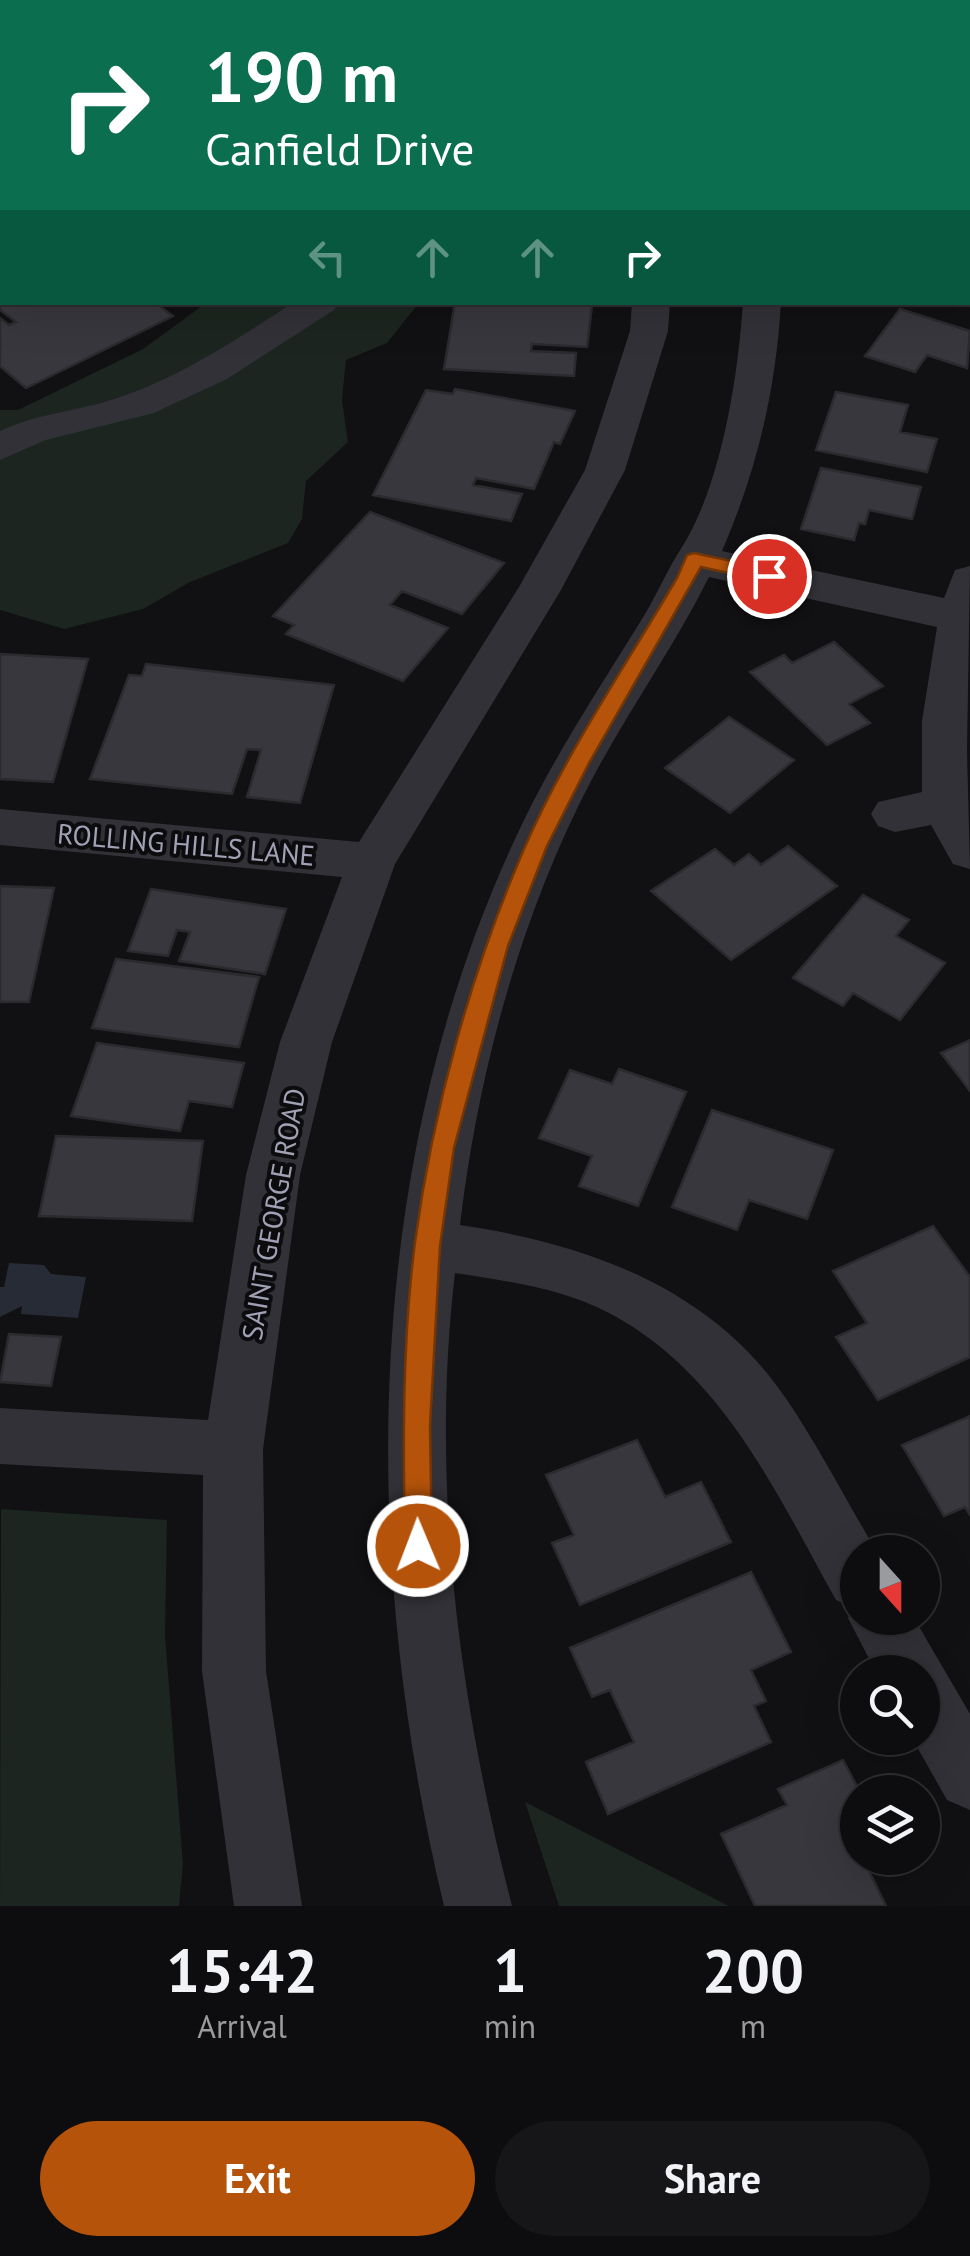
<!DOCTYPE html>
<html lang="en">
<head>
<meta charset="utf-8">
<style>
  :root { --surface:#0d0c0e; --page:#161517; --text:#f1f3f6; --muted:#9a9b9e; --line:#2d2c2e; --accent:#b45309 }
  body { margin:0; font-family:"PT Sans",sans-serif; background:var(--page); color:var(--text); height:100vh; display:flex; flex-direction:column; font-size:38px; white-space:nowrap }
  * { box-sizing:border-box; margin:0 }
  p { font-size:32px; color:var(--muted) }
  .icon { flex:none; width:55px; height:55px; fill:none; stroke:currentColor; stroke-width:2; stroke-linecap:round; stroke-linejoin:round }
  .map { position:relative; height:1906px; overflow:hidden }
  .drawer { display:flex; flex-direction:column; background:var(--surface); flex:1 }
  .drawer>* { flex:none }
  .hud { position:absolute; left:0px; top:0px; width:970px; height:305px; box-shadow:0 10px 40px #0002,0 0 0 2px var(--line); background:#0b6e4f; color:#fff; overflow:hidden }
  .needle { width:65px; rotate:159deg }
  .tools { position:absolute; left:840px; top:1535px; display:grid; gap:20px }
  .tools a { display:grid; place-items:center; width:100px; height:100px; border-radius:50%; background:var(--surface); box-shadow:0 10px 40px #0002,0 0 0 2px var(--line); font-size:50px }
  .pin { position:absolute; display:grid; place-items:center; width:85px; height:85px; color:#fff; margin:-42px; border:5px solid #fff; border-radius:50%; box-shadow:0 2px 10px #0007 }
  .me { position:absolute; width:110px; margin:-55px; rotate:359deg; stroke-linejoin:round; filter:drop-shadow(0 0 8px #0008) }
  .turn { display:flex; align-items:center; gap:35px; height:210px; padding:0 40px; font-size:45px }
  .turn .icon { width:130px; height:130px; stroke-width:2.5 }
  .turn b { display:block; font-size:70px; line-height:85px }
  .lanes { display:flex; align-items:center; height:95px; padding:0 40px; background:#0003; justify-content:center; gap:50px; direction:ltr }
  .lanes .off { opacity:.35 }
  .eta { display:flex; justify-content:space-evenly; align-items:center; height:170px; text-align:center }
  .eta b { font-size:60px; font-weight:700; line-height:70px }
  .button { display:flex; gap:20px; margin-top:auto; padding:20px 40px }
  .button a { flex:1; height:115px; border-radius:60px; background:var(--accent); color:#fff; font-size:40px; font-weight:700; line-height:115px; text-align:center }
  .button a+a { background:var(--page); color:var(--text) }
  .map>svg:first-child { display:block }
  .green { fill:#1c251f }
  .water { fill:#262b36 }
  .building { fill:#38373d; stroke:#2b2a2e; stroke-width:2.5 }
  .lines { fill:none; stroke-linecap:round; stroke-linejoin:round }
  .minor { fill:#313137; fill-rule:evenodd }
  .route { fill:#b45309; stroke:#753606; stroke-width:2.5 }
  .labels { text-anchor:middle; dominant-baseline:central; stroke-width:8; stroke-linejoin:round; paint-order:stroke }
  .street-label { font-size:28px; fill:#a0a1b4; stroke:#0c0b0d }
</style>
</head>
<body>
<div class="map">
<svg width="970" height="1906" viewBox="0 0 970 1906">
  <rect width="100%" height="100%" fill="#111012"/>
  <path class="green" d="M206 303H419L387 343 346 360 342 400 348 442 306 481 302 519 288 543 190 582 143 609 64 629 0 610V410H18L143 349Z
    M1 1509 167 1520 165 1635 183 1864 179 1906H0Z
    M525 1802 729 1906H559Z"/>
  <path class="water" d="M9 1263 44 1265 51 1274 86 1277 78 1318 21 1314 22 1306 0 1317V1287H4Z"/>
  <path class="building" d="M0 0H115L118 2H2V30Z
    M0 302H154L173 316 26 388 0 366V318L9 325 16 322 0 310Z
    M455 302H601L592 305 587 347 532 344 531 351 576 353 574 376 444 369Z
    M900 309 970 331 967 368 927 355 915 372 865 356Z
    M455 389 575 411 560 444 554 442 534 489 476 478 473 485 522 494 511 521 373 495 426 390 453 394Z
    M836 392 908 405 900 432 937 439 927 472 816 450Z
    M821 468 921 487 912 519 869 510 865 524 859 523 854 540 801 529Z
    M370 512 504 563 462 614 402 591 390 605 448 628 403 681 286 634 294 625 273 616Z
    M834 642 883 686 849 704 870 723 827 745 750 672 784 655 792 663Z
    M0 654 88 659 53 782 0 779Z
    M146 664 334 685 300 803 247 797 261 750 247 749 232 794 90 779 129 675 142 676Z
    M729 717 794 760 730 813 665 768Z
    M788 846 837 886 731 960 651 891 715 849 734 865 749 854 761 865Z
    M0 886 54 888 29 1002H0Z
    M151 889 286 909 265 974 179 961 190 932 177 930 168 956 128 951Z
    M863 895 909 920 896 936 945 963 900 1020 853 993 843 1006 793 978Z
    M116 959 259 977 239 1047 92 1028Z
    M970 1040V1091L941 1053Z
    M97 1043 244 1063 232 1107 189 1101 180 1131 71 1116Z
    M619 1069 686 1092 638 1206 579 1186 592 1156 539 1138 570 1070 612 1084Z
    M712 1110 833 1150 807 1219 749 1200 737 1230 672 1207Z
    M56 1136 203 1141 192 1221 39 1216Z
    M933 1226 970 1277V1357L878 1400 836 1337 867 1323 833 1271Z
    M9 1334 61 1337 51 1386 0 1382Z
    M970 1416V1515L965 1507 944 1516 902 1445Z
    M637 1440 665 1497 701 1482 731 1542 580 1605 552 1543 574 1535 546 1475Z
    M751 1572 791 1652 751 1670 766 1701 754 1706 771 1742 608 1814 586 1762 634 1742 610 1690 592 1697 570 1648Z
    M843 1760 860 1792 858 1858H892L868 1869 886 1906H755L721 1834 787 1805 778 1789Z"/>
  <g class="lines">
    <path class="minor" d="M352 0H384V2H352Z
      M564 0H596L597 2H565Z
      M665 0H697L698 2H666Z
      M0 86 2 87V112H0Z
      M968 153H970V177H968Z
      M2 191V233L0 234V192Z
      M294 302H339L334 310 227 379 154 413 46 440 0 460V431C40 412 84 411 126 395 187 373 240 337 294 302Z
      M632 302H670L668 331 625 470 561 590 395 864 332 1042 300 1175 263 1449 266 1671 302 1906H234L202 1671 203 1475 0 1464V1408L208 1420 246 1175 280 1042 342 877 0 845V809L359 842 519 587 585 470 630 331Z
      M743 302H781C776 390 757 470 722 551L944 598 955 570 970 566 967 751 970 869 953 864 931 825 895 832 878 826 871 814 878 802 922 792V721L937 627 709 577C674 647 628 711 591 781 520 917 478 1073 460 1225 588 1244 712 1288 787 1400 820 1449 847 1502 877 1552H858V1618H914L970 1714V1810L947 1800 912 1738H922V1672H876L848 1618 852 1607 836 1600C776 1493 723 1373 609 1313 562 1288 506 1281 455 1273 430 1485 459 1701 512 1906H444C358 1548 361 1152 526 816 560 747 602 684 642 619 657 595 668 568 682 547 722 483 738 376 743 302Z"/>
  </g>
  <path class="route" d="M694 553 769 569 779 576 769 582 701 567 589 763 547 846 508 946 454 1148 440 1246 430 1426 432 1546 428 1555 418 1559 409 1555 405 1546C403 1445 402 1342 415 1242 433 1109 471 972 524 849 565 754 625 667 677 578L687 555Z"/>
  <g class="labels">
    <g class="street-label">
      <text transform="translate(186 844) rotate(5)">ROLLING HILLS LANE</text>
      <text transform="translate(273 1214) rotate(-80)">SAINT GEORGE ROAD</text>
    </g>
  </g>
</svg>
<div class="tools">
<a><svg class="needle" viewBox="-14 -14 28 28"><path d="M0-13l5 13h-10z" fill="#e53935"/><path d="M0 13l5-13h-10z" fill="#9a9b9e"/></svg></a>
<a><svg class="icon" aria-label="search" viewBox="0 0 24 24"><circle cx="10" cy="10" r="6"/><path d="M15 15l6 6"/></svg></a>
<a><svg class="icon" aria-label="layers" viewBox="0 0 24 24"><path d="M12 4l9 5-9 5-9-5zM3 14l9 5 9-5"/></svg></a>
</div>
<div class="pin" style="left:769px;top:576px;background:#d93025"><svg class="icon" aria-label="arrive" viewBox="0 0 24 24"><path d="M6 21V4h12l-3 4 3 4H6"/></svg></div>
<svg class="me" style="left:418px;top:1546px" viewBox="-20 -20 40 40"><circle r="17" fill="#b45309" stroke="#fff" stroke-width="3"/><path d="M0-11L8 9 0 5-8 9z" fill="#fff"/></svg>
<div class="hud">
<div class="turn"><svg class="icon" aria-label="right" viewBox="0 0 24 24"><path d="M7 20v-9h11M14 6l5 5-5 5"/></svg><div><b>190 m</b>Canfield Drive</div></div>
<div class="lanes"><svg class="icon off" aria-label="left" viewBox="0 0 24 24"><path d="M17 20v-9H6M10 6l-5 5 5 5"/></svg><svg class="icon off" aria-label="ahead" viewBox="0 0 24 24"><path d="M12 20V5M6 11l6-6 6 6"/></svg><svg class="icon off" aria-label="ahead" viewBox="0 0 24 24"><path d="M12 20V5M6 11l6-6 6 6"/></svg><svg class="icon" aria-label="right" viewBox="0 0 24 24"><path d="M7 20v-9h11M14 6l5 5-5 5"/></svg></div>
</div>
</div>
<section class="drawer">
<div class="eta">
<div><b>15:42</b><p>Arrival</p></div>
<div><b>1</b><p>min</p></div>
<div><b>200</b><p>m</p></div>
</div>
<div class="button"><a>Exit</a><a>Share</a></div>
</section>
</body>
</html>
